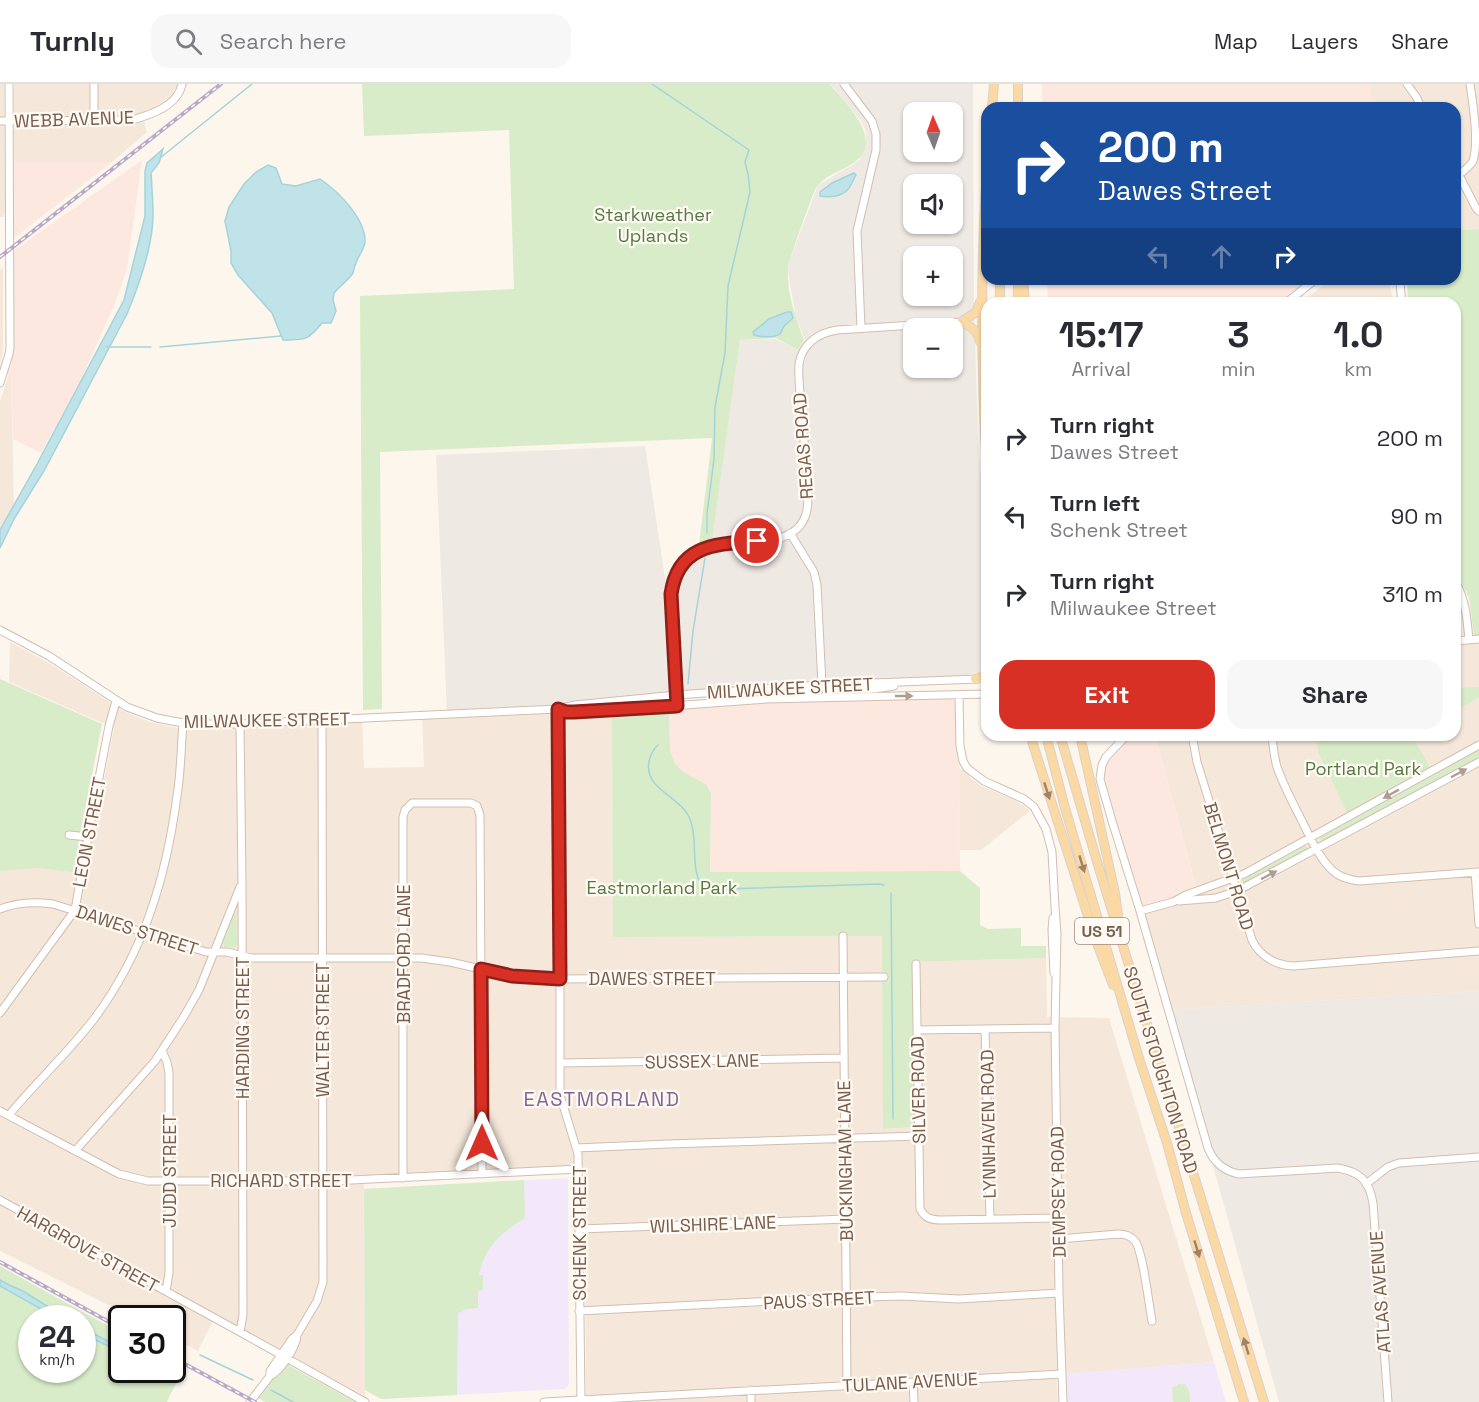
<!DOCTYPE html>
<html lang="en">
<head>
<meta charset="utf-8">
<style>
  :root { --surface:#fff; --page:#f7f7f7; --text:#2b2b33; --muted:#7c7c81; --line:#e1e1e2; --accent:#d93025 }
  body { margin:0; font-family:"Space Grotesk",sans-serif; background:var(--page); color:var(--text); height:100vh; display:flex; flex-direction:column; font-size:22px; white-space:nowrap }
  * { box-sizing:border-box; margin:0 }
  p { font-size:20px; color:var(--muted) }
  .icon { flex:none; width:33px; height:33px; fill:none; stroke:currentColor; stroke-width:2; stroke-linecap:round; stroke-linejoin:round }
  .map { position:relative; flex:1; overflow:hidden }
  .sheet { position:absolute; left:981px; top:213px; width:480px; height:444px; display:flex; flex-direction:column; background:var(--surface); border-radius:18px; box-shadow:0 2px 4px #0004 }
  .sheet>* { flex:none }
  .guide { position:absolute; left:981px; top:18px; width:480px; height:183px; border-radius:18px; box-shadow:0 2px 4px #0004; background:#1a4fa0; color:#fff; overflow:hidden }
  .needle { width:39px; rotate:358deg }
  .tools { position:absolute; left:903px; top:18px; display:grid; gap:12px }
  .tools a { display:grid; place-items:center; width:60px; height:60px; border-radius:12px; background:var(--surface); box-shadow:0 2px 4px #0004; font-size:30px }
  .speed { position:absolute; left:18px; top:1221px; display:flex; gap:12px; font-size:30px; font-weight:700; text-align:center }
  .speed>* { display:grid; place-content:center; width:78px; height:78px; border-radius:50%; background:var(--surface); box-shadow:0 2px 4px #0004; line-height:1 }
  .speed small { font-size:15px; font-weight:400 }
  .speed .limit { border:3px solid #111; border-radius:9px; background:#fff; color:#111 }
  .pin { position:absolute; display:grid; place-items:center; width:51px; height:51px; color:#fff; margin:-26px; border:3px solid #fff; border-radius:50%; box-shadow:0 2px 6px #0007 }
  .me { position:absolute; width:66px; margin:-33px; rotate:0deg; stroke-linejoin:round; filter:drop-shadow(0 0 4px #0008) }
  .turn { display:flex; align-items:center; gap:21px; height:126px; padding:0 18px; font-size:27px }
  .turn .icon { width:78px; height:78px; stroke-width:2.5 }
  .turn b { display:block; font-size:42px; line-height:51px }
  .lanes { display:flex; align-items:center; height:57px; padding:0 18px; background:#0003; justify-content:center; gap:30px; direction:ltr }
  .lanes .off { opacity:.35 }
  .eta { display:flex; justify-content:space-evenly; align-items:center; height:102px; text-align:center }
  .eta b { font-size:36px; font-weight:600; line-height:42px }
  .cta { display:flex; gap:12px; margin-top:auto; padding:12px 18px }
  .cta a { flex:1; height:69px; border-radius:18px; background:var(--accent); color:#fff; font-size:24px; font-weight:600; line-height:69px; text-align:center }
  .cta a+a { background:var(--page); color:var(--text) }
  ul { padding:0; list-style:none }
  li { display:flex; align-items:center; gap:18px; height:78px; padding:0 18px }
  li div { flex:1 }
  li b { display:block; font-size:22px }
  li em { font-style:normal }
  header { display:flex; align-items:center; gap:36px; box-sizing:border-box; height:84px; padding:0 30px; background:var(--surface); border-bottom:2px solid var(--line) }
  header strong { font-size:28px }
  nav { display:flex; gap:33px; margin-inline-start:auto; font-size:21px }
  .search { width:420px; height:54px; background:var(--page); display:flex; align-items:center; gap:15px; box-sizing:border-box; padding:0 21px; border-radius:18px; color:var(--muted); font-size:22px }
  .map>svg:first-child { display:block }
  .residential { fill:#f5e8da }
  .commercial { fill:#fde8e0 }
  .industrial { fill:#efe9e4; fill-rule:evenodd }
  .education { fill:#f3e8fa }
  .green { fill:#d8ecc9; fill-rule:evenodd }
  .water { fill:#bfe3e8; stroke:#a5d3da; stroke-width:1.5 }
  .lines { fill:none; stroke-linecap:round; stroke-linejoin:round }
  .stream { stroke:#a5d3da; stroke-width:1.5 }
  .minor-casing { stroke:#d1beb0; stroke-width:9 }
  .major-casing { stroke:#dad1cd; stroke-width:10 }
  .minor { stroke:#fff; stroke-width:7 }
  .major { stroke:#fbd9a5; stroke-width:8 }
  .rail-casing { stroke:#b9a8c9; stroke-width:4 }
  .rail { stroke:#fffaf3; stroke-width:1.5; stroke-dasharray:4.5; stroke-linecap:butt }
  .oneway { fill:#af9d94 }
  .oneway2 { fill:#a18267 }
  .route-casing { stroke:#8d1f18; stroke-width:15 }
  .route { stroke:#d93025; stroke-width:10 }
  .labels { text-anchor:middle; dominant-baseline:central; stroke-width:4.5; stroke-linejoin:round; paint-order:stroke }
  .shield { fill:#fffaf3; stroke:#a28b7f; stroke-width:1.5 }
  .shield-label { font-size:16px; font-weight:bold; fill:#7a5c4d }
  .street-label { font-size:18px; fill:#7a5c4d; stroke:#fffaf3 }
  .park-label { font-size:18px; fill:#537a41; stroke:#fffaf3 }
  .neighbourhood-label { font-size:20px; letter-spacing:1.5px; fill:#846695; stroke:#fffaf3 }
</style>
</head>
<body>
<header>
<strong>Turnly</strong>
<div class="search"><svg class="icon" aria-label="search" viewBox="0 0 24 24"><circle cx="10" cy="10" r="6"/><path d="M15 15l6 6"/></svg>Search here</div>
<nav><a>Map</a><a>Layers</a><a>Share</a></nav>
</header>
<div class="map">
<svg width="1479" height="1318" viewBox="0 0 1479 1318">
  <rect width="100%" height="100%" fill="#fdf6ec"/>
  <path class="residential" d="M0 0H4L5 129 3 133H0Z
    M14 0H189L185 3 177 2 172 10 161 19 148 28 142 30 147 48 112 78H14Z
    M1370 0H1479V145L1455 146V24H1371Z
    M3 183V268L0 281V186Z
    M1332 195H1386L1389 199 1394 219H1300Z
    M9 290 11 291 14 422 0 446V317Z
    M1479 555V907L1168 926 1140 827 1198 810 1155 651H1455V557Z
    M10 558 49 579 125 628 150 638 172 643 192 646 250 644 362 634 364 684 424 683 422 631 612 627 613 853 883 852 884 1045 915 1043 912 878 1046 874 1047 933 1109 934 1214 1278 1066 1290 1056 1286 1058 1318H586L585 1141 583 1081 364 1092 365 1312 216 1231 198 1267 173 1254 172 1234H134L0 1167V787L67 757 91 762 114 644 9 598Z
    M959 685 963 686 979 701 1019 718 1030 727 981 766H960Z"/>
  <path class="commercial" d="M1042 0H1371L1372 24H1042Z
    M142 76 127 185 115 219 80 298 41 369 13 355 11 291 4 288 9 270V170Z
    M9 78H112L9 158Z
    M1047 195H1316L1286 219H1048Z
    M1455 497 1461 508 1469 556 1455 557Z
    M959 612 960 787 710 788 711 709 706 700 685 689 675 680 670 666 669 627 677 622 824 613Z
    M1127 651H1155L1198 811 1140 827 1100 695 1102 681Z"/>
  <path class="industrial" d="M831 0H973L974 224 978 355 987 466V583L978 588 955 596 862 600 447 630 436 371 645 362 665 494 674 493 679 486 706 463 718 410 740 256 776 255 798 266 805 256 796 233 789 195 788 186 789 178 818 101 854 80 860 75 865 62 866 53 865 45 861 37ZM914 28H952V68H914ZM914 100H952V140H914ZM914 172H952V212H914ZM914 244H952V284H914Z
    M1479 907V1318H1279L1208 1064 1168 926Z"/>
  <path class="education" d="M568 1094 569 1300 567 1303 564 1305 381 1315 365 1306 363 1105Z
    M1214 1278 1226 1318H1063L1062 1290Z"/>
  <path class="green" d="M362 0H830C845 19 885 55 855 78 844 86 828 90 819 100 815 104 813 111 811 116 803 137 796 157 789 178 784 201 796 235 804 256L798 266 776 254 740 256 712 456 699 460 712 354 380 368 382 625 363 626 360 212 514 205 509 46 364 52ZM787 228 792 234 791 237 784 242 780 249 759 242 769 235Z
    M1479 145V551H1474L1469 514 1455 487V219H1408L1407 195H1455V146Z
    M0 595 102 640 73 788 38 784 0 787Z
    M1479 603V613L1455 628V604Z
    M669 627 670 666 675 680 685 689 706 700 711 709 710 788 960 787 980 804V841L988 845 1021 844V862H1046V874L912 878 915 1043 883 1045 882 852 613 853 612 631Z
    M1316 651H1416L1413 653 1431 685 1348 730 1318 668Z
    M1479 665V673L1464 681 1324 757 1320 755 1321 751Z
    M1304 760 1307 763V766L1245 799 1241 798V794Z
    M236 825 237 860 235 864 224 863 223 859Z
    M524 1096 525 1134C502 1148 484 1163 479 1191H483V1206L478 1207V1224L467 1225 458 1229 457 1311 381 1315 365 1306 364 1105Z
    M0 1182 121 1249 122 1286H172L173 1278 184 1284 167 1317 168 1318H0ZM32 1234H82V1286H32Z
    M285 1281H288L355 1318H265L258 1314 282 1282Z
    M1178 1300H1185L1189 1306 1190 1318H1173L1172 1303 1177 1302Z"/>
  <path class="water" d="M163 65 159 79 151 89C152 103 153 117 153 131 153 162 139 201 127 230L44 387 14 435 0 464V446L37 380 124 216 145 132V87L147 79Z
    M268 81 276 84 282 100 296 102 320 95C338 107 366 135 365 158 364 166 358 172 356 179 354 182 354 186 353 189 350 194 339 203 334 209L333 216 336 227 331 239H322C308 257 304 256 283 256L272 229 238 191 231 179V167L225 137 229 123 244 100 256 88Z
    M854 89 856 91C850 102 849 109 836 112 830 113 826 113 820 112V108L832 99Z
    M787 228H791L793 234C790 237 788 239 785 241 783 243 782 247 780 250 774 254 760 253 754 251L753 248 769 235Z
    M0 1196 9 1201 23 1207 66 1234H57L0 1202Z
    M83 1244 121 1264V1268L83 1250Z"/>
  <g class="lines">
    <path class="stream" d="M652 0 749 66 745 78 748 90 750 108 728 202 725 269 715 323 714 375 707 430V449
      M160 74 252 0
      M107 263H151
      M160 263 281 252
      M688 600 693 547 705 474
      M658 661C653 665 651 670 649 677 644 705 676 710 688 731 699 750 690 786 701 799 707 805 715 805 723 805L880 800 884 801
      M891 809 893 1035
      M200 1271 253 1296
      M271 1306 293 1318"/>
    <g class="minor-casing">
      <path id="minor" d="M94 0V36
        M844 0 872 37 876 50V66L857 147 861 244
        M1407 0 1417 14 1421 24
        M0 37 132 36C150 31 178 22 182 0
        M1459 91 1476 124 1479 127
        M1455 93C1461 89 1469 84 1473 77 1479 58 1473 20 1470 0
        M1398 195 1400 200 1402 219
        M1286 219 1316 195
        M0 299 9 270 10 264 9 0
        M790 449 814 488 817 501 822 601
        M1455 497C1466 517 1467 534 1469 556
        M0 546 49 572 127 623 157 634 172 637 192 640H240L558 625 575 621 676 611 822 601 978 595
        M1455 557 1479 555
        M791 610C802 609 815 611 822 601
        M959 612 960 662 963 677 967 684 984 697 1024 715 1034 723 1046 745 1052 768 1055 823 1057 849 1055 944 1059 1209 1063 1318
        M824 613 827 609 833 606 874 605 894 602
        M677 622 671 509C683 424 789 486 806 430 810 418 807 405 807 393 805 369 803 345 801 321 800 308 798 293 799 280 802 260 818 249 837 246L961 238
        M558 625 560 864V1011L578 1070 581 1315
        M558 625 566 628 575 629 766 615 987 610
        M240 640 242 798 243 1231 240 1248
        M1127 651 1106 673 1102 681 1100 695 1112 737 1140 827 1208 1064C1214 1079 1224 1087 1239 1090L1338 1084C1360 1088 1369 1096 1373 1119L1388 1318
        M1192 651 1197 678 1252 856C1260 872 1275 881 1293 882L1479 867
        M1272 651C1273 662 1274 673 1277 683 1284 703 1294 721 1303 739 1311 755 1319 774 1333 787 1340 793 1350 796 1359 797L1479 788
        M69 751 88 753
        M1475 788 1479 840
        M1179 817 1216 814 1237 807 1479 678
        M0 825C18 818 34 818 53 820L206 868H227L251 874H421L450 878 512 892 548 895 884 893
        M1140 827 1173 818 1186 811 1244 790 1479 661
        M1053 834 1052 846 1054 889
        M843 852 847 1301
        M916 880 920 1125C925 1134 931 1136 941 1136L1058 1134
        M0 929 75 826 92 730 109 642 116 617
        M985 945 990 1135
        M917 946 1055 944
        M162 967 167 978 169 989V1189L166 1207
        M560 979 844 974
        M0 1027 119 1090 148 1097H331L579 1085
        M9 1031C36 998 68 969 94 935 144 868 166 794 177 712 181 688 181 663 183 639
        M576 1064 668 1060 919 1052
        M75 1067 155 977 183 934 199 906 240 803
        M403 1094V733L405 726 412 719H471L477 722 480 731 482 1090
        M1366 1100 1388 1083 1399 1079 1479 1073
        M0 1116 240 1248 365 1318
        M580 1145 846 1135
        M1059 1155 1118 1150C1124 1150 1131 1152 1135 1157 1143 1167 1149 1222 1152 1237
        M579 1227 835 1214 901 1212 959 1215 1059 1209
        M270 1292C280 1288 297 1262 297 1251
        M913 1298 914 1318
        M751 1306V1318
        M250 1318 270 1292V1287L292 1255 297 1251 317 1217 323 1198 322 636
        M544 1318 1062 1290"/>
    </g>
    <g class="major-casing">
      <path id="major" d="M1018 0V24
        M992 24 994 0
        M987 87C980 187 981 287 987 387
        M1000 195V219
        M1023 195 1025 219
        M1018 219V201
        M961 238C971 243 978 246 980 258
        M961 238 976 228 980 218
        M975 595 987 590
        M1030 651 1095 854 1113 901
        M1046 651 1065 724 1138 971 1167 1059 1186 1129 1244 1318
        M1060 651 1098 781 1264 1318
        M1080 651 1115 809 1118 831"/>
    </g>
    <use href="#minor" class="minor"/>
    <use href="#major" class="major"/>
    <g class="rail-casing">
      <path id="rail" d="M0 173 221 0
        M0 1178 122 1245
        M172 1273 255 1318"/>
    </g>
    <use href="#rail" class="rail"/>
  </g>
  <defs><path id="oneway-solid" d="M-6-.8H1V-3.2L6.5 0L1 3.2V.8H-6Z" transform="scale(1.5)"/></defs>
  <g class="oneway">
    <use href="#oneway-solid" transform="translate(904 612)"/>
    <use href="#oneway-solid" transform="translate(1459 689) rotate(-28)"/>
    <use href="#oneway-solid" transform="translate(1391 710) rotate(151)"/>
    <use href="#oneway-solid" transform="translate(1269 791) rotate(-28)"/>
  </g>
  <g class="oneway2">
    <use href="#oneway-solid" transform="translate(1047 707) rotate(72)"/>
    <use href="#oneway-solid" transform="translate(1082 780) rotate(73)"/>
    <use href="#oneway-solid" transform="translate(1197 1165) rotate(73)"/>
    <use href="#oneway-solid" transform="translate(1246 1262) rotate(-107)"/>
  </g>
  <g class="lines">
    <g class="route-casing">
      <path id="route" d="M482 1059 481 885 512 892 560 895 558 625 566 628H574L677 622 671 510C678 460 716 460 757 457"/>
    </g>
    <use href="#route" class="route"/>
  </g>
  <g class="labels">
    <rect class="shield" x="1075" y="834" width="54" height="26" rx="4.5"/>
    <g class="shield-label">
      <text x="1102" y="847">US 51</text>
    </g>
    <g class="street-label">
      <text transform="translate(74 35) rotate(-2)">WEBB AVENUE</text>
      <text transform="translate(803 362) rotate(-94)">REGAS ROAD</text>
      <text transform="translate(790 604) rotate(-3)">MILWAUKEE STREET</text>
      <text transform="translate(267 636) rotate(-1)">MILWAUKEE STREET</text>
      <text transform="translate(89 748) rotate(-79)">LEON STREET</text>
      <text transform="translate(1229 782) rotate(73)">BELMONT ROAD</text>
      <text transform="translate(137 846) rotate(18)">DAWES STREET</text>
      <text transform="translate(403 870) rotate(-90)">BRADFORD LANE</text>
      <text x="652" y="894">DAWES STREET</text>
      <text transform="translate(242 944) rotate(-90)">HARDING STREET</text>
      <text transform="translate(322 946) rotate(-90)">WALTER STREET</text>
      <text transform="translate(702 977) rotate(-1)">SUSSEX LANE</text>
      <text transform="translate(1161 986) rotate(73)">SOUTH STOUGHTON ROAD</text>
      <text transform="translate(918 1006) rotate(-91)">SILVER ROAD</text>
      <text transform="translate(988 1040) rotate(-91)">LYNNHAVEN ROAD</text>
      <text transform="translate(845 1077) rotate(-91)">BUCKINGHAM LANE</text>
      <text transform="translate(169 1087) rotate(-90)">JUDD STREET</text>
      <text x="281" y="1096">RICHARD STREET</text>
      <text transform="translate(1058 1108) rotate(-91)">DEMPSEY ROAD</text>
      <text transform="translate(713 1140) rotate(-2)">WILSHIRE LANE</text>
      <text transform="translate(579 1149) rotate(-90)">SCHENK STREET</text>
      <text transform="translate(88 1165) rotate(29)">HARGROVE STREET</text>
      <text transform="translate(1380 1208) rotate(-94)">ATLAS AVENUE</text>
      <text transform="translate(819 1216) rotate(-3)">PAUS STREET</text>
      <text transform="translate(910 1298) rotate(-3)">TULANE AVENUE</text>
    </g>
    <g class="park-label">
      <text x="653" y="130">Starkweather<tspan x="653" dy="21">Uplands</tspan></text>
      <text x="1363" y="684">Portland Park</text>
      <text x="662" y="803">Eastmorland Park</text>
    </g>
    <g class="neighbourhood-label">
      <text x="602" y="1015">EASTMORLAND</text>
    </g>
  </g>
</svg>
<div class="tools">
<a><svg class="needle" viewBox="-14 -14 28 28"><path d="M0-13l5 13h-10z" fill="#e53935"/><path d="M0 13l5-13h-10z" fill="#7c7c81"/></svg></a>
<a><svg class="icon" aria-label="sound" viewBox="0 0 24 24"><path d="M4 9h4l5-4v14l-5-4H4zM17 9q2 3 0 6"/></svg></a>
<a>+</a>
<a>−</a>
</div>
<div class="speed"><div>24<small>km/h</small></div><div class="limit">30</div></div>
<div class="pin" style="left:757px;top:457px;background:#d93025"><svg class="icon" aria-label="arrive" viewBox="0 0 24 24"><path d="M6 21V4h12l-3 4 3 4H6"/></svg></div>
<svg class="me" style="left:482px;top:1059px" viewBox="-20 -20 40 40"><path d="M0-17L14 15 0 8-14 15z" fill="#d93025" stroke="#fff" stroke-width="4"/></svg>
<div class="guide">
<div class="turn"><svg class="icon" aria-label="right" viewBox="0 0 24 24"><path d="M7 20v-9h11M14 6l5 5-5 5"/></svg><div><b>200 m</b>Dawes Street</div></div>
<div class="lanes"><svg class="icon off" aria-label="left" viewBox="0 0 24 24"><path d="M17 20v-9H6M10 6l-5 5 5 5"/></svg><svg class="icon off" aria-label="ahead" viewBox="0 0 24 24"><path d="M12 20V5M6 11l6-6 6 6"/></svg><svg class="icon" aria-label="right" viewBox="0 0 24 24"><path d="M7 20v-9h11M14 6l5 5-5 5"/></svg></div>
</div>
<section class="sheet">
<div class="eta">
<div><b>15:17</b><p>Arrival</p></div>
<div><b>3</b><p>min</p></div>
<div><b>1.0</b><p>km</p></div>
</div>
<ul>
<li><svg class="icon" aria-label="right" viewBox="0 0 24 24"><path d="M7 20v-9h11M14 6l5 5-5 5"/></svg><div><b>Turn right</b><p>Dawes Street</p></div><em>200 m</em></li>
<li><svg class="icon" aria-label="left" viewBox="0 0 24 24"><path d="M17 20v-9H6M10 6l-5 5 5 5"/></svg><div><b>Turn left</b><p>Schenk Street</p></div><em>90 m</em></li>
<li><svg class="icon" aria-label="right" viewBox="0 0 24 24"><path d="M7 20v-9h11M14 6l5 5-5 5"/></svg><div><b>Turn right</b><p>Milwaukee Street</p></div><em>310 m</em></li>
</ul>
<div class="cta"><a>Exit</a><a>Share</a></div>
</section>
</div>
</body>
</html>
